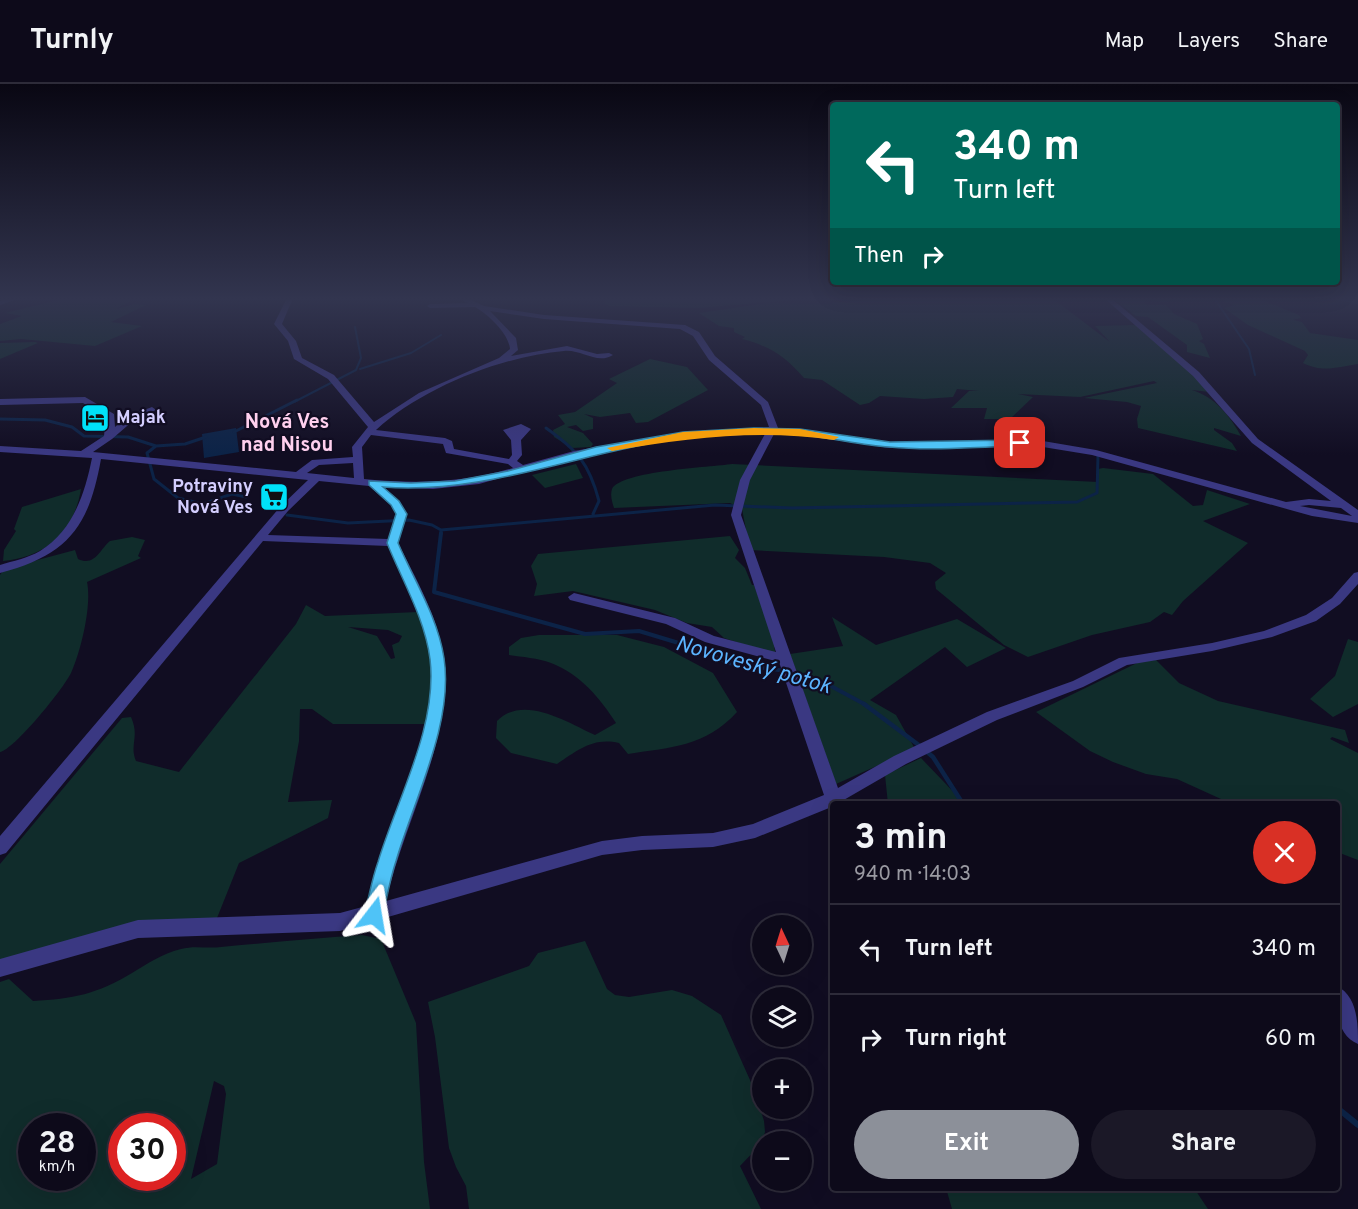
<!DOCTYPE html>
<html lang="en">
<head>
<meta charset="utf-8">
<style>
  :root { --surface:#0d0a1a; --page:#1b1827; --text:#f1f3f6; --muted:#9a9aa2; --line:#2d2b39; --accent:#8c9099 }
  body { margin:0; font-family:Overpass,sans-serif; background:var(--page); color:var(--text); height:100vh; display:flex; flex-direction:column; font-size:22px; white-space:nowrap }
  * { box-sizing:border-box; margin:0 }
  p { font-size:20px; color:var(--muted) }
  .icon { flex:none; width:33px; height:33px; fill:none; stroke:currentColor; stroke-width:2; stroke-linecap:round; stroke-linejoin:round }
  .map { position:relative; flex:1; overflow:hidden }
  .sheet { position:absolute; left:830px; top:717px; width:510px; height:390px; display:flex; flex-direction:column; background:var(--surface); border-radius:6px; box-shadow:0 6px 24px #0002,0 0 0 2px var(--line) }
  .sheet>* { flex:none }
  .banner { position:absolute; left:830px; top:18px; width:510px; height:183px; border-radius:6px; box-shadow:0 6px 24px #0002,0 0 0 2px var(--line); background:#00695c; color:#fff; overflow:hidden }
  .needle { width:39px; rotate:356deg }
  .controls { position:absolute; left:752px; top:831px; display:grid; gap:12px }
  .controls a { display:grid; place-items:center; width:60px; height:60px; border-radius:50%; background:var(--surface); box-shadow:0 6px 24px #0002,0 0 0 2px var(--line); font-size:30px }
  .speed { position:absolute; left:18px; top:1029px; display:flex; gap:12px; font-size:30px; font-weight:700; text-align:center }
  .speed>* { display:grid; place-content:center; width:78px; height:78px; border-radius:50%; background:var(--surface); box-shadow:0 6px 24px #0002,0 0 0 2px var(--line); line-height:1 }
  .speed small { font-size:15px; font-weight:400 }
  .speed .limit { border:9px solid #d22; background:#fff; color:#111 }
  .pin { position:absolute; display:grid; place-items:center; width:51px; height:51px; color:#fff; margin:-26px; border-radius:12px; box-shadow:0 3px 9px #0006 }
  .me { position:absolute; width:66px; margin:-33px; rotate:14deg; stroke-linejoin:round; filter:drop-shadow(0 0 4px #0008) }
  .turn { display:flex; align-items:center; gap:21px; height:126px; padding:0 24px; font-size:27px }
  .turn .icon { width:78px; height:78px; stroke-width:2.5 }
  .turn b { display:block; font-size:42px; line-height:51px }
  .then { display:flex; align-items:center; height:57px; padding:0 24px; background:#0003; gap:12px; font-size:22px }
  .round { display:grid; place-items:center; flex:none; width:63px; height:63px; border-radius:32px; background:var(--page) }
  .summary { display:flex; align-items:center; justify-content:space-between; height:102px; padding:0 24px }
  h1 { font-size:36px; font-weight:700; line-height:45px }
  .primary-button { display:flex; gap:12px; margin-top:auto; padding:12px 24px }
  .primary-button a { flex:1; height:69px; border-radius:36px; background:var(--accent); color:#fff; font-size:24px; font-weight:700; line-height:69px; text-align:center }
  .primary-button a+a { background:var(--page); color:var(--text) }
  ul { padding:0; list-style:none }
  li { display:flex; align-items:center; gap:18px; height:90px; padding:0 24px; border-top:2px solid var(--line) }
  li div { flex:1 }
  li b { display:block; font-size:22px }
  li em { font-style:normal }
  header { display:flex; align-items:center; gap:36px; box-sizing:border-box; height:84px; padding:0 30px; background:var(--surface); border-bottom:2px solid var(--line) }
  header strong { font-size:28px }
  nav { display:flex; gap:33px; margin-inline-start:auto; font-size:21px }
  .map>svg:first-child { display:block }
  .green { fill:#102c2b; fill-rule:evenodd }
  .water { fill:#0c2347 }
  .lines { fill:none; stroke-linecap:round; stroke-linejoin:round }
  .stream-far4 { stroke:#0c2347; stroke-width:2 }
  .stream-far3 { stroke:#0c2347; stroke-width:3 }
  .stream-far2 { stroke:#0c2347; stroke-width:4 }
  .stream-far1 { stroke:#0c2347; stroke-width:4.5 }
  .stream { stroke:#0c2347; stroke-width:6 }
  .minor { fill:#3a3882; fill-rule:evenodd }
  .route { fill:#4fc3f7; stroke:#337fa1; stroke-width:1.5 }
  .slow { fill:#f59e0b }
  .labels { text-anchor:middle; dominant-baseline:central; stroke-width:4.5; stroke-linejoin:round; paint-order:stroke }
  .far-poi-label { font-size:18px; font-weight:bold; fill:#d4ceff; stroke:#110d22; text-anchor:start }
  .far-quarter-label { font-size:20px; font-weight:bold; fill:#ffd0ee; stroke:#110d22 }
  .water-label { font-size:22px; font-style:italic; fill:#5cb4ff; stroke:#110d22 }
</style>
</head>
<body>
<header>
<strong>Turnly</strong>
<nav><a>Map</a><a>Layers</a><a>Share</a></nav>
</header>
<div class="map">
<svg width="1358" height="1125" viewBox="0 0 1358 1125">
  <rect width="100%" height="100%" fill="#110d22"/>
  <path class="green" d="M66 214 134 215 116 225 134 220 146 221 111 238 142 242 95 262 21 255 0 257V240L22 232 5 229Z
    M605 214H819L698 224 609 222 605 220Z
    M881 214H1052L1110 258 1095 242 1136 241 1193 288 1210 308 1192 306C1215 313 1230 332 1241 352L1214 344V346L1232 359 1237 367 1138 344 1137 335 1141 322 1127 318 1084 314 1157 299 1154 297 1080 313 1018 310 1033 313 1010 335H984L987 324H951L969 307H979L957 305 953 313 924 315 880 312 869 319 860 321 822 296 804 294C786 273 770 262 742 255L745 253 734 248V244L719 242 699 229 768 219 826 220Z
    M1112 214H1175L1166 218 1145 216V218L1147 221H1166L1174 230 1197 240 1203 255 1199 257 1204 260 1210 274 1187 268V261L1148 233 1136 232Z
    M1223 214H1257L1299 231 1301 234 1293 236 1302 238 1310 249 1358 256V280C1337 283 1323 289 1303 279L1308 271 1305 267 1248 241 1224 224 1235 221 1226 219Z
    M0 259 35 258 38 259 0 275Z
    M650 275 687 283 708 306 648 338 636 339 630 329 600 333 584 330 593 334V345L583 347 576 341 567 343 583 349 593 360 591 363 572 364 554 353 553 346 565 340 558 331 575 328 617 299 609 295Z
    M576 380 583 394 545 404 532 391Z
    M732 380 1098 398V385L1103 384 1153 390 1193 422 1203 421 1207 406 1250 420 1203 437 1248 459 1183 517 1172 531 1164 528 1150 538 1092 551 1028 573 1004 561 936 505 935 498 946 489 930 479 884 473 750 466 742 425 730 419 614 424C612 418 610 411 612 405 621 387 711 383 732 380Z
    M81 405C74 448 46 473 3 477L4 466 16 447 14 445 22 423Z
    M730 452 739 466 735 474 745 484 752 501H754L777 564 774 563 776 571 724 554 712 543 687 539 655 526 573 507 534 512 537 500 531 482 538 470Z
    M132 453 145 456 138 472 141 474 87 498C92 521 81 567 71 589 64 604 14 666 0 668V491L4 485 75 466 78 475C95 483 100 465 110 457Z
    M306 521 325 532 418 528C440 558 432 605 426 640H333L312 625H300L299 657 288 718 332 716 328 734 239 779 217 834 0 878V780L122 634 131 633C140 653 129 661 136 677L179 688 296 540ZM348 543 388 546 402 552 399 558 392 561 395 574 391 575 377 552Z
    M832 533 876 561 957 535 1006 564 967 583 945 563 870 616 896 631 915 665 836 700 790 570 843 562Z
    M539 551H617L664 563 713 589 737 628C705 663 672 663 628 670L619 659C593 653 578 666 557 680L511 669 496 654 497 637C523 610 567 638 595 651L616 639C600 614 580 590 551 579 538 574 522 573 509 571V563L521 554Z
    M1348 555 1358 558V620L1333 633 1310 615 1335 592Z
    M1156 576 1179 599 1218 617 1345 646 1349 659 1332 653 1330 655 1358 669V776L1337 768 1336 720H1232L1177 695 1146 690 1113 678 1090 667 1036 628 1139 578Z
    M921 674 965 720H888L885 691Z
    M362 851 381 855 416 939 424 1078 430 1125H0V898L9 895 33 917C73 915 97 910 132 889 149 879 161 870 181 865 195 861 207 865 221 863 268 859 314 854 362 851ZM214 997 224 1002 226 1010 217 1080 191 1095ZM32 1042H82V1094H32ZM122 1042H172V1094H122Z
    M585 857 607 905 615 911 629 913 672 906 692 912 721 931 754 1005 764 1037 765 1048 761 1060 740 1082 761 1125H469L466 1102 456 1083 449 1064 435 953 428 918 529 882 538 869Z
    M946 1104H1194L1208 1125H952Z"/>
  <path class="water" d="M236 344 239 368 204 374 202 350Z"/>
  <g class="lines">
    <path class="stream-far4" d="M1214 214 1249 265 1255 291
      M1333 214 1358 219
      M360 285 411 269 441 251
      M294 318 356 286 361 274 355 243"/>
    <path class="stream-far3" d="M0 335 45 336 72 343 84 352 128 353 156 362 147 369 154 395 178 414 203 420 232 410 246 413
      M546 344C577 366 589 379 599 417L593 430
      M234 348 297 316
      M156 362 185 360 206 353
      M287 431 348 439 409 436 432 441 441 446V450
      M441 446 715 421 792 424 1077 418 1097 409 1098 372"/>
    <path class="stream-far2" d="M441 449 434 508 585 550 639 547 682 560
      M706 568 728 579 786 587
      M793 589 829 601 866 621"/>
    <path class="stream-far1" d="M864 620 920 662
      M926 667 933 673 963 720"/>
    <path class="stream" d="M1336 1023 1358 1041"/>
    <path class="minor" d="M11 214H21L0 221V217Z
      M287 214H293L282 240 296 257 302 274 334 291 374 338 419 309 499 274 510 265C509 250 488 230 475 223L430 224 427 222 430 220 467 219 459 214H467L484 222 544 231 685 241 699 248 715 272 768 318 778 344 800 345 890 358 1043 357 1096 366 1286 418 1309 415 1331 417 1252 359 1193 292 1104 214H1111L1199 288 1258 355 1358 426V439L1312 432 1092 371 1043 363 890 364 800 351 774 350 750 396 741 431 838 704 894 672 987 628 1073 597 1119 574 1212 559 1264 547 1306 531 1332 514 1354 489 1358 488V500L1340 520 1316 537 1272 553 1212 567 1127 581 1083 603 997 636 906 680 842 717 843 720H832V726L829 724 755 754 713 763 642 766 602 771 381 835 373 839 369 838 340 847 138 854 0 893V875L138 836 340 829 366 822C372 799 378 775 387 752 407 695 439 635 430 573 424 533 405 497 388 462L263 457 6 769 0 771V752L280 423 308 396 101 375C89 443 68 471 0 489V481C13 477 28 474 40 467 73 447 85 409 92 374L0 368V362L81 367 104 352 106 333 83 319 0 321V315L85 313 114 330 115 343 128 332 152 323 156 326 134 336 112 355 93 368 296 388 312 376 353 373 352 363 368 343 328 295 294 275 288 257 274 240ZM490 227 544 235 680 245 693 252 709 276 761 321 769 343 683 348 574 367 523 381 517 377 522 371 521 356 531 345 521 340 503 346 511 356 512 371 509 375 454 365 452 357 445 354 376 346C422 304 502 272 564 267 581 265 597 281 613 271L609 269 597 270 567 262 511 272 518 266 516 254ZM765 350 740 396 731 431 776 568 714 552 675 534 574 509 568 513 570 516 666 540 705 558 779 578 824 711 753 740 713 749 642 752 602 757 386 817C403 740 455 651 444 573 438 533 416 495 398 459L407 430 399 417 382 403 433 405 479 400 575 373 683 354ZM371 351 443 360 446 369 508 380 513 384C461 399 418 400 364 395L362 363ZM353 379 354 394 307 389 319 381ZM319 397 369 402 391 421 397 430 388 455 268 451 288 427ZM1309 421 1341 424 1352 432 1300 422Z
      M1336 902C1358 911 1358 941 1358 960 1336 951 1336 923 1336 902Z"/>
  </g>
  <linearGradient id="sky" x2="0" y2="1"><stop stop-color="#090713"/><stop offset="0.58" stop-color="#32354f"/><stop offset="1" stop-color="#32354f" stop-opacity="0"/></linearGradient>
  <rect width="1358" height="371" fill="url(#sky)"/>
  <path class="route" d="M754 344 800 345 890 358 1020 356 1025 359 1020 362C977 363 932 367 889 363 859 361 829 353 799 351 761 348 720 349 681 354 581 368 485 411 383 403L399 417 407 430 398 459C414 496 438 534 444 574 454 639 414 715 396 777 390 795 387 813 383 831L380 837 374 839 367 837 364 831C369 813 372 795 378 778 397 715 438 642 430 575 425 535 402 496 387 459L396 430 391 421 369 401V397L411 399 455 397 508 387 596 363 683 348Z"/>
  <path class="slow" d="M754 344 800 345 839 353 834 356C758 345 686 354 612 367L607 364 683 348Z"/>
  <defs>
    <g id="hotel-square" transform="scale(1.5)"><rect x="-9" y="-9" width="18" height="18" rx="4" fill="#00e1f9" stroke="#110d22"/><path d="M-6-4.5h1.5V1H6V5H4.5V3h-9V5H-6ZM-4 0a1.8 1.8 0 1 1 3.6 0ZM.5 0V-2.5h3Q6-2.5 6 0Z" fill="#111"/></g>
    <g id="supermarket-square" transform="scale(1.5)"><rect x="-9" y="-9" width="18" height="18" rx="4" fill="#00e1f9" stroke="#110d22"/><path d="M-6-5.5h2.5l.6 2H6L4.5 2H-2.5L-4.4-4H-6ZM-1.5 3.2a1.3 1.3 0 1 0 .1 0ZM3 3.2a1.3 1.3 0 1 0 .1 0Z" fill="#111"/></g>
  </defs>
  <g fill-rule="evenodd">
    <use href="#hotel-square" x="95" y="334"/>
    <use href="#supermarket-square" x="274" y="413"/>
  </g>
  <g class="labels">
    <g class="far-poi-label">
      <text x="116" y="334">Majak</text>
      <text x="253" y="403" text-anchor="end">Potraviny<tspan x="253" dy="21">Nová Ves</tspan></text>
    </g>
    <g class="far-quarter-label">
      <text x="287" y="339">Nová Ves<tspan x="287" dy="23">nad Nisou</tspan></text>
    </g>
    <g class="water-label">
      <text transform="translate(753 582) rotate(16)">Novoveský potok</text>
    </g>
  </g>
</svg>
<div class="controls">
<a><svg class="needle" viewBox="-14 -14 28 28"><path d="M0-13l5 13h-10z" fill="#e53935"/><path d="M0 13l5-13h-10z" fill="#9a9aa2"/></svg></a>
<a><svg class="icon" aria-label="layers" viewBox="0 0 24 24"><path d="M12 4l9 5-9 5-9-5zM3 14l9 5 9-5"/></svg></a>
<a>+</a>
<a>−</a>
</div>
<div class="speed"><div>28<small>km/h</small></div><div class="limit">30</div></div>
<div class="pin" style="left:1020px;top:359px;background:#d93025"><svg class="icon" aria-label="arrive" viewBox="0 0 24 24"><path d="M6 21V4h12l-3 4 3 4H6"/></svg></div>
<svg class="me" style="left:374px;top:831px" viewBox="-20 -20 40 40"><path d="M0-17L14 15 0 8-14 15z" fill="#4fc3f7" stroke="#fff" stroke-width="4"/></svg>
<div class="banner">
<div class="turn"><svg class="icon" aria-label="left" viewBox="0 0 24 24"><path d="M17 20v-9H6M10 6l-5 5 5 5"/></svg><div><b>340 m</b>Turn left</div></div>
<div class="then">Then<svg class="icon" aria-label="right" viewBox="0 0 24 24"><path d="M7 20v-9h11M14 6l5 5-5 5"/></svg></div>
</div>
<section class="sheet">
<div class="summary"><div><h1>3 min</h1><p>940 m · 14:03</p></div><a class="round" style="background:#d93025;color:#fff"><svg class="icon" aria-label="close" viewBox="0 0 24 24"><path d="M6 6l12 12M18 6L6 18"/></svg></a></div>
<ul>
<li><svg class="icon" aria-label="left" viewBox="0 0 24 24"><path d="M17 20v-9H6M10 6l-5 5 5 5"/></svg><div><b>Turn left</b></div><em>340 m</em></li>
<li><svg class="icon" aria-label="right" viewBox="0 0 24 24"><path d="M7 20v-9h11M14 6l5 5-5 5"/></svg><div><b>Turn right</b></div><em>60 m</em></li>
</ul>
<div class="primary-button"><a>Exit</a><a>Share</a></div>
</section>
</div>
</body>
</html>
